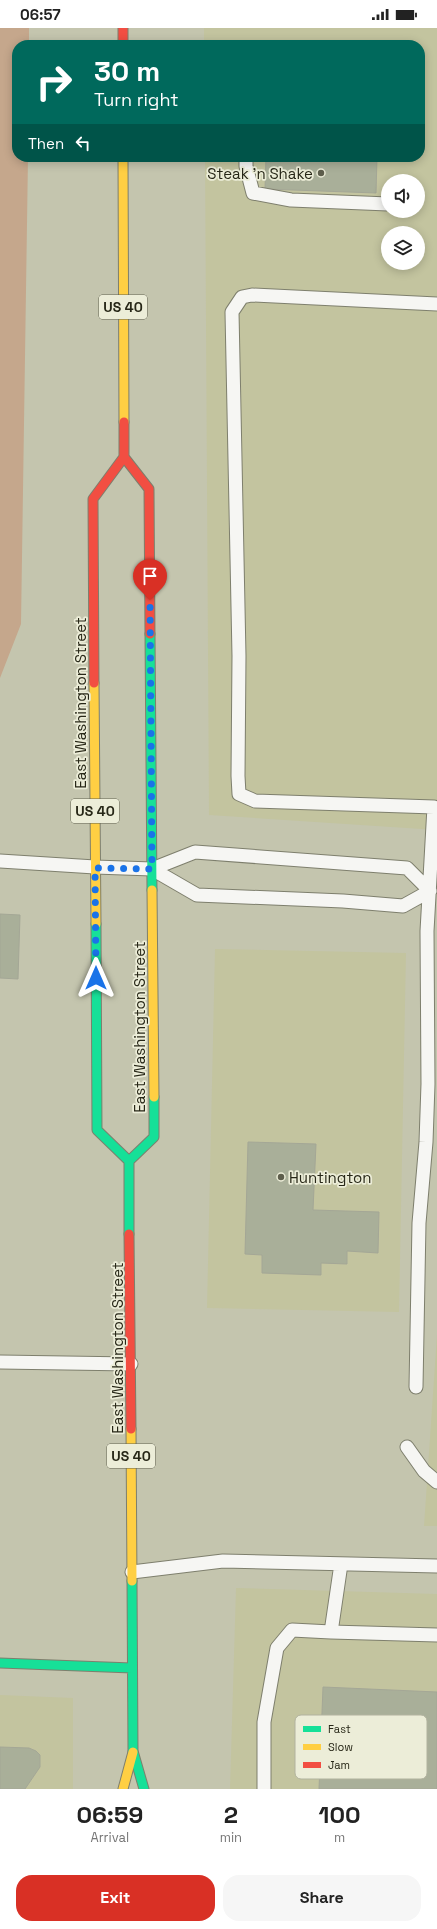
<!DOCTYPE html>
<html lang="en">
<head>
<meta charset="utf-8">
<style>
  :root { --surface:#fff; --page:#f6f6f6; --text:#222; --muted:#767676; --accent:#d93025 }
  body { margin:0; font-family:"Space Grotesk",sans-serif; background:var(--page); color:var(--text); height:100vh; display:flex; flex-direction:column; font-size:15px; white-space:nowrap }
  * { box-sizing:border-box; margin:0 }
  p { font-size:13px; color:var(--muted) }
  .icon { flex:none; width:22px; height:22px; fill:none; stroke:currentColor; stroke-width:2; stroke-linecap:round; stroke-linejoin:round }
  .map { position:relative; height:1761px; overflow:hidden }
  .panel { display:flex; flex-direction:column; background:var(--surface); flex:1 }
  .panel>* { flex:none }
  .guide { position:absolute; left:12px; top:12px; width:413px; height:122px; border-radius:16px; box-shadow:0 2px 10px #0003; background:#00695c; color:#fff; overflow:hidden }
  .buttons { position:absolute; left:381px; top:146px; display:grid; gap:8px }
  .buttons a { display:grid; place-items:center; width:44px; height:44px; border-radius:50%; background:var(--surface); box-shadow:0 2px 10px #0003; font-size:20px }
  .pin { position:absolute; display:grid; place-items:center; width:34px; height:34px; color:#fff; margin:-41px -17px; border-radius:50% 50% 50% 0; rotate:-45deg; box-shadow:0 0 4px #0007 }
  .pin .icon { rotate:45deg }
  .me { position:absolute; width:44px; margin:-22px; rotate:0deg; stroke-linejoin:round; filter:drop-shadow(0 0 3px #0008) }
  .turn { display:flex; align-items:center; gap:14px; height:84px; padding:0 16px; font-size:18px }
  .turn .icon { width:52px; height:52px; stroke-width:2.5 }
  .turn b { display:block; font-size:28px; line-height:34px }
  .then { display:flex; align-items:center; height:38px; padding:0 16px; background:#0003; gap:8px; font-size:15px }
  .eta { display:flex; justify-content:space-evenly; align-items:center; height:68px; text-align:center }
  .eta b { font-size:24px; font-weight:700; line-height:28px }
  .action { display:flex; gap:8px; margin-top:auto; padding:8px 16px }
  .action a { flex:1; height:46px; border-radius:16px; background:var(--accent); color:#fff; font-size:16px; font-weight:700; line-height:46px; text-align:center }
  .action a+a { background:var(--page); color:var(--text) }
  .status { display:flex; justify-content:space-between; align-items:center; height:28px; padding:0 20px; background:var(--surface); direction:ltr }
  .status svg { height:11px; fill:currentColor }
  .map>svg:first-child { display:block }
  .built { fill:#c3c49f; fill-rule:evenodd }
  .green { fill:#c5a78c }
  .building { fill:#a9af99; stroke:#a4a796 }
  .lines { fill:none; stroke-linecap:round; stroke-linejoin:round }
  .lane-casing { stroke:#7e7f6d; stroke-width:15 }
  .fast-casing { stroke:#7e7f6d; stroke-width:11 }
  .slow-casing { stroke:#7e7f6d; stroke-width:11 }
  .jam-casing { stroke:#7e7f6d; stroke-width:11 }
  .lane { stroke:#f6f6f3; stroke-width:13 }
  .fast { stroke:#16e098; stroke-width:9 }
  .slow { stroke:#ffcf43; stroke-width:9 }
  .jam { stroke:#f24e42; stroke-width:9 }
  .route { stroke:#1a73e8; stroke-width:7; stroke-dasharray:0 12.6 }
  .poi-dot { fill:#5e5e4c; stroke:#ecedd8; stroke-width:1.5 }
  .labels { text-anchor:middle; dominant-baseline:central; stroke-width:3.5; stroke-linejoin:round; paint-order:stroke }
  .shield { fill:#ecedd8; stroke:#626251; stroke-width:1 }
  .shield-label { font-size:14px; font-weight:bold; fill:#272717 }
  .poi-label { font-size:15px; fill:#272717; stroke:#ecedd8; text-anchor:end }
  .street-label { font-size:15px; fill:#272717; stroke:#ecedd8 }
  .key { fill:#ecedd8; stroke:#b1b29e; stroke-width:1 }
  .key-label { font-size:11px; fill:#272717 }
</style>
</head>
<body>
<div class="status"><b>06:57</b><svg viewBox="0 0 49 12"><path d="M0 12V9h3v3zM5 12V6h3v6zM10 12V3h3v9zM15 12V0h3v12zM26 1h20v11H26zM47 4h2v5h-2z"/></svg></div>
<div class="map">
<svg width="437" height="1761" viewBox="0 0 437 1761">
  <rect width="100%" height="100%" fill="#c4c5ae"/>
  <path class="built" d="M204 0H437V802L209 787 205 129H420V17H204ZM388 153H418V183H388ZM388 205H418V235H388Z
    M215 921 406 925 399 1284 207 1280Z
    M437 1307V1498H424Z
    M236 1560 437 1566V1761H230Z
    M0 1667 73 1670V1761H0Z"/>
  <path class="green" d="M0 0H29V17H17V129H28L21 596 0 650Z"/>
  <path class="building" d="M266 129H377L376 165 265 161Z
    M0 886 20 887 18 951 0 950Z
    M248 1114 316 1116 313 1182 379 1184 378 1225 347 1223V1236L321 1235V1247L262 1245V1227L245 1226Z
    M323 1659 437 1664V1761H319Z
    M0 1719 29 1720 36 1723 40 1727V1739L25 1761H0Z"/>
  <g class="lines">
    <g class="lane-casing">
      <path id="lane" d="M246 129V138L253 165 291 172 388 176
        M0 833 95 839 152 841 195 824 407 840 430 863
        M152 841 197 867 343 873 403 878 430 863
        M0 1334 131 1336
        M416 1359 419 1195 426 1114 428 1056 427 903 434 779 255 773 239 766 238 748 239 628 232 284 242 269 252 267 437 276
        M407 1419 424 1443 437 1454
        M341 1536 331 1604 437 1607
        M132 1544 223 1533 437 1538
        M264 1761V1694L277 1620 292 1602 331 1604"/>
    </g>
    <g class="fast-casing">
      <path id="fast" d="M150 606 152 862
        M96 896 97 1102 129 1133V1206
        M129 1133 154 1109V1069
        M132 1553 133 1723 144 1761
        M0 1635 132 1640"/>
    </g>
    <g class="slow-casing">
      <path id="slow" d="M123 129 124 394
        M94 655 96 896
        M152 862 154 1069
        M131 1401 132 1553
        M123 1761 133 1724"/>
    </g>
    <g class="jam-casing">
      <path id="jam" d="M123 0V17
        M124 429 149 461 150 606
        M94 655 93 471 124 429V394
        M129 1206 131 1401"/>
    </g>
    <use href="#lane" class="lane"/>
    <use href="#fast" class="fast"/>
    <use href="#slow" class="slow"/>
    <use href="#jam" class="jam"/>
  </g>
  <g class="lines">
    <path class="route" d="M96 950 95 840 152 841 150 572"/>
  </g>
  <g class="poi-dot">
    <circle cx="321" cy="145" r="4"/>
    <circle cx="281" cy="1149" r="4"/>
  </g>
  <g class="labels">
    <g class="shield">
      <rect x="99" y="267" width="48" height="24" rx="3"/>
      <rect x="71" y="771" width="48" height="24" rx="3"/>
      <rect x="107" y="1416" width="48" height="24" rx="3"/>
    </g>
    <g class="shield-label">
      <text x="123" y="279">US 40</text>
      <text x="95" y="783">US 40</text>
      <text x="131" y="1428">US 40</text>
    </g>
    <g class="poi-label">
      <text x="313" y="145">Steak 'n Shake</text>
      <text x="289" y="1149" text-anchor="start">Huntington</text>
    </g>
    <g class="street-label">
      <text transform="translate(80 675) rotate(-90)">East Washington Street</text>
      <text transform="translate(139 999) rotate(-90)">East Washington Street</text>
      <text transform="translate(117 1320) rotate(-90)">East Washington Street</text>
    </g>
  </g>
  <rect x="295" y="1687" width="132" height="64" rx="6" class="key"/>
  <rect x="303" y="1698" width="18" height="6" fill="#16e098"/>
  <rect x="303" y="1716" width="18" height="6" fill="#ffcf43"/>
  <rect x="303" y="1734" width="18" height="6" fill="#f24e42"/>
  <g class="key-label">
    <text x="328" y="1705">Fast</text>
    <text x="328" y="1723">Slow</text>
    <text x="328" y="1741">Jam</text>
  </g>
</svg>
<div class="buttons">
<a><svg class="icon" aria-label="sound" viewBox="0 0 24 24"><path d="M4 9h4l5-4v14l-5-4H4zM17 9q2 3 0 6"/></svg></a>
<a><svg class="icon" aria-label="layers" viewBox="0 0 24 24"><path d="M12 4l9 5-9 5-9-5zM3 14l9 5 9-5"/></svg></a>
</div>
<div class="pin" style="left:150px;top:572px;background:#d93025"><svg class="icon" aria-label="arrive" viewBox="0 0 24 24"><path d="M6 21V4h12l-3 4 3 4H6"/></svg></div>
<svg class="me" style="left:96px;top:950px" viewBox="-20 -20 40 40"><path d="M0-17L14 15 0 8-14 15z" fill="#1a73e8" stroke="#fff" stroke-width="4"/></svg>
<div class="guide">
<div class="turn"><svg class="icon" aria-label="right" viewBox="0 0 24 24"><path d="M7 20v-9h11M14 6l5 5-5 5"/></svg><div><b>30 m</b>Turn right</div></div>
<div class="then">Then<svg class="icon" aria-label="left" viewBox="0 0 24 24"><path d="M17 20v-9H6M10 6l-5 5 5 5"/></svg></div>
</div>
</div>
<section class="panel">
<div class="eta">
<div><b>06:59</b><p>Arrival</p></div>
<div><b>2</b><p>min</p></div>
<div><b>100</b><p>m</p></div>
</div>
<div class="action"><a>Exit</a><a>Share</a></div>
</section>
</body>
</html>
